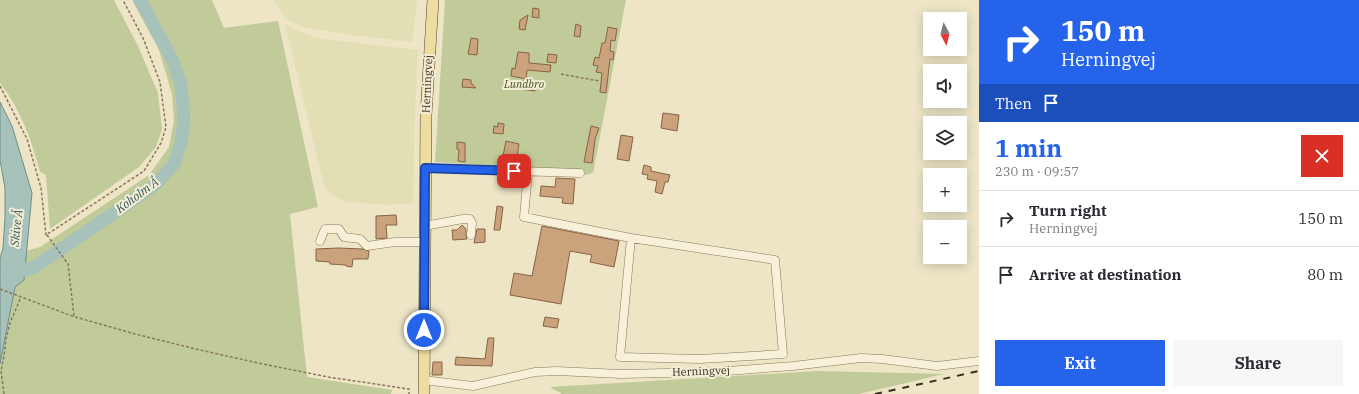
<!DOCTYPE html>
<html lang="en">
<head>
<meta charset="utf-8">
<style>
  :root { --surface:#fff; --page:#f7f7f7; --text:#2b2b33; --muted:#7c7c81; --line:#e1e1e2; --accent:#2563eb }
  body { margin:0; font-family:"IBM Plex Serif",serif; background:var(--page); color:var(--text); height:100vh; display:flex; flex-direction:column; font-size:15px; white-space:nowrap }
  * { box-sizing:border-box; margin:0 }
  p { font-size:13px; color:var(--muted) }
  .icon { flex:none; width:22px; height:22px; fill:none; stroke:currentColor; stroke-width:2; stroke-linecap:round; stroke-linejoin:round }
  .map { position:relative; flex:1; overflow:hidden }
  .details { display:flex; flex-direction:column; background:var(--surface); width:380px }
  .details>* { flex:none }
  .top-card { background:#2563eb; color:#fff; overflow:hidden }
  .needle { width:26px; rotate:173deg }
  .controls { position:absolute; left:923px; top:12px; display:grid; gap:8px }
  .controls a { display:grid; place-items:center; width:44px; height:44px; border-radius:0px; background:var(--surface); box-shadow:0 2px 10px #0003; font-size:20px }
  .pin { position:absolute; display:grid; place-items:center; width:34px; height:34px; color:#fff; margin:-17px; border-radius:8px; box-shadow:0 2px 6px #0006 }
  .me { position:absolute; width:44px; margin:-22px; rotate:0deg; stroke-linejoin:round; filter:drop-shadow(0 0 3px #0008) }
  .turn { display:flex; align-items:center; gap:14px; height:84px; padding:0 16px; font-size:18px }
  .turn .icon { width:52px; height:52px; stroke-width:2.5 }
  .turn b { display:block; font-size:28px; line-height:34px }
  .then { display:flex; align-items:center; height:38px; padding:0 16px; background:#0003; gap:8px; font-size:15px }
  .round { display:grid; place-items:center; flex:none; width:42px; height:42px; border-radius:0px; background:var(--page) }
  .summary { display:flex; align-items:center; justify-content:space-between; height:68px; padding:0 16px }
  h1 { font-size:24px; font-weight:700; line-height:30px; color:var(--accent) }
  .cta { display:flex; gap:8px; margin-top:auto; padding:8px 16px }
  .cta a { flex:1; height:46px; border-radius:0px; background:var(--accent); color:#fff; font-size:16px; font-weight:700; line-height:46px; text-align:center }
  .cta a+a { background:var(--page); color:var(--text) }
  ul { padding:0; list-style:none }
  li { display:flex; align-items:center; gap:12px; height:56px; padding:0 16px; border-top:1px solid var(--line) }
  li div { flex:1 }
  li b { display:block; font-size:15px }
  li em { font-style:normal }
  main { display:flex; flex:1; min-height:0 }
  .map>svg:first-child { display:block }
  .farmland { fill:#e2dfb4 }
  .green { fill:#c1cb9a }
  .water { fill:#a7c1bb; stroke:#6e8f89 }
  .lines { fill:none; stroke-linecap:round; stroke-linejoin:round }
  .river { stroke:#a7c1bb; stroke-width:13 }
  .building { fill:#caa37d; stroke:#866343 }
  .minor-casing { stroke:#88775c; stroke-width:9 }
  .major-casing { stroke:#564530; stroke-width:12 }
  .path { stroke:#88775c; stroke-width:1.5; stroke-dasharray:3 2; stroke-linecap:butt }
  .minor { stroke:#f8f1d9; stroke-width:8 }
  .major { stroke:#eedca0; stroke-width:11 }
  .rail { stroke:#382e20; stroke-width:2; stroke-dasharray:7 7; stroke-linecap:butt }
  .route-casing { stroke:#184099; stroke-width:10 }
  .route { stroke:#2563eb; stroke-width:7 }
  .labels { text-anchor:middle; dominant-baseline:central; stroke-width:4; stroke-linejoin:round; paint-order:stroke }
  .street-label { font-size:11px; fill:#382e20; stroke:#f5eed6 }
  .park-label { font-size:11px; font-style:italic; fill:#455427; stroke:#f5eed6 }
  .water-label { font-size:12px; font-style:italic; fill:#2f5758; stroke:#f5eed6 }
</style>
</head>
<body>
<main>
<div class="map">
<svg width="979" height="394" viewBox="0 0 979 394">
  <rect width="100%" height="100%" fill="#ede5c6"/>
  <path class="farmland" d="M273 0H417L412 42 352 35 303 27 286 18 275 4Z
    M285 24 307 35 323 39 418 50 415 111 413 203 389 205 348 202 340 199 331 194 324 185Z"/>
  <path class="green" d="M0 0H114L138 46 158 93 162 129 156 147 139 167 50 229 46 175 40 172C32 141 20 108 0 83Z
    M132 0H212L224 28 278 21 318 207 290 214 307 377 392 390 391 394H0V258L40 247 149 175 169 147 174 120 172 94 159 50Z
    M445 0H626L593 173 586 175 512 167 435 162Z
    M819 371 944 374 859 394H562L550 387Z"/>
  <path class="water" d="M0 102 12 126 32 193 24 280 15 287 0 364V258L3 248 5 218V188L0 160Z"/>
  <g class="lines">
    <path class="river" d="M10 274 35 267 155 185 174 164 181 143 184 119 181 85 173 61 140 0"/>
  </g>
  <path class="building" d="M533 8 539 9V18L532 17Z
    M528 15 525 30 519 29 520 20Z
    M576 24 581 26 580 37 574 36Z
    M608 27 617 29 615 41 611 40 610 51 614 52 613 60 610 59 606 93 600 92 602 73 596 72 598 66 593 65 595 57 599 58 602 43H605Z
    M471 38 478 39 477 55 468 54Z
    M518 52 529 53V63L551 65 550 72 527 70 526 79 511 76 512 68 515 69Z
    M548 54 557 55 556 63 547 62Z
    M463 79 471 80V83L476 88 462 87Z
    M522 81 536 82 535 91 520 89Z
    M663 113 679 115 677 131 661 128Z
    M498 123 504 124 503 134 493 133 494 126 498 127Z
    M591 126 599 128 595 139 592 163 584 162Z
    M621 135 633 137 629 161 617 159Z
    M506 141 519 144 516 163 502 161Z
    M457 142 465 143V162L458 161 459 150 457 149Z
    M644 165 651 167V171L670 175 668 182H665L662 194 655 192 657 181 647 179 648 175 642 174Z
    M556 178 575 179 573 204 562 203 563 198 540 196 541 186 555 187Z
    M497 206 503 207 500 230H494Z
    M396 215 397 225H386L387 238 376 239V216Z
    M462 225 466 229V235L467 239 453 240 452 230H457Z
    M542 226 619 241 614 267 590 262 592 255 570 251 561 304 510 295 514 273 532 276Z
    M477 229H485V242L474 243Z
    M338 248 363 249 369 251 368 259H353L352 267 346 266V265L330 264V262L316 261V249Z
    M545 317 559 319 557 328 543 326Z
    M488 338H494L492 366 455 365 456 357 485 359Z
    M433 362H442V375H432Z"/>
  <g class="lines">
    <g class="minor-casing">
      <path id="minor" d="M425 168 580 173
        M528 172 524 217 631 238 620 357 700 359 783 354 775 260 631 238
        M424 226 463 219H470L472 223 471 235
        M320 241 325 229H339L344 237 360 239 367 246 395 242H424
        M423 380 473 386 535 372 557 371 621 374 714 372 793 366 861 358 882 359 937 366 979 361"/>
    </g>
    <g class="major-casing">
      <path id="major" d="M424 394 426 115 433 0"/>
    </g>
    <path class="path" d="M561 74 599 81
      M0 86 27 139 41 188 46 235 144 171 161 143 166 127 160 82 143 38 123 0
      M47 235 68 264 74 316
      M0 289 72 316 135 334 200 350 258 363 328 377 409 389V394
      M4 394 1 371 4 356 6 339 10 323 21 297"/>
    <use href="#minor" class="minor"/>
    <use href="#major" class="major"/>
    <path class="rail" d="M875 394 979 371"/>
  </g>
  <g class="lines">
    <g class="route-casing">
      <path id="route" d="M424 330 425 168 514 171"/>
    </g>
    <use href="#route" class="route"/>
  </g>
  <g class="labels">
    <g class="street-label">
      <text transform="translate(427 84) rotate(-87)">Herningvej</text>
      <text transform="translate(701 371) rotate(-2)">Herningvej</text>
    </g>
    <g class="park-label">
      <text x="524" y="84">Lundbro</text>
    </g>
    <g class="water-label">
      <text transform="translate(137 195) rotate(-37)">Koholm Å</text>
      <text transform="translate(16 228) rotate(-84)">Skive Å</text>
    </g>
  </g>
</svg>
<div class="controls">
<a><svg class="needle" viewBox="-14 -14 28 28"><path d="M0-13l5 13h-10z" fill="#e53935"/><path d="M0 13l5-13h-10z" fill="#7c7c81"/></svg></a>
<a><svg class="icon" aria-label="sound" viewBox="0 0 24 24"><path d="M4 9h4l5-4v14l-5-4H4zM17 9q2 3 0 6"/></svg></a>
<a><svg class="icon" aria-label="layers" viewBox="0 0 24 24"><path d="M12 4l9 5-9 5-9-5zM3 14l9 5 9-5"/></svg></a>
<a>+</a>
<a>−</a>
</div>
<div class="pin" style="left:514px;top:171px;background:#d93025"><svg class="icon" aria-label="arrive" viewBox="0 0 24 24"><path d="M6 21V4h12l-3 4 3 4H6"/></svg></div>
<svg class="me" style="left:424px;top:330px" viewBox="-20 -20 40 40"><circle r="17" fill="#2563eb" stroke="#fff" stroke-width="3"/><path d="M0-11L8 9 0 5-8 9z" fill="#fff"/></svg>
</div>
<section class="details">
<div class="top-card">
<div class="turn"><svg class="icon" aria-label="right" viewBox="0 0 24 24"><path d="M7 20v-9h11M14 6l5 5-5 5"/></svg><div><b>150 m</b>Herningvej</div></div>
<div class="then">Then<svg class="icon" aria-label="arrive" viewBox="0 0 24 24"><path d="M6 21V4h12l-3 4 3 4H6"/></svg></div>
</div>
<div class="summary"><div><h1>1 min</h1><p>230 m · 09:57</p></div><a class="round" style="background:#d93025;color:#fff"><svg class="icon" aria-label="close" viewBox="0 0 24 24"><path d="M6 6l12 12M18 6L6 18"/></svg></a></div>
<ul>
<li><svg class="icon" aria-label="right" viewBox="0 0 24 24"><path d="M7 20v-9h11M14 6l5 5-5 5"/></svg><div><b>Turn right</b><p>Herningvej</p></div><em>150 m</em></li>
<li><svg class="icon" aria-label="arrive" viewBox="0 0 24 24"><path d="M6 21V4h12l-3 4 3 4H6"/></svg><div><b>Arrive at destination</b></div><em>80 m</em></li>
</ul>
<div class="cta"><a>Exit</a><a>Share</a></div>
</section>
</main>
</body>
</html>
